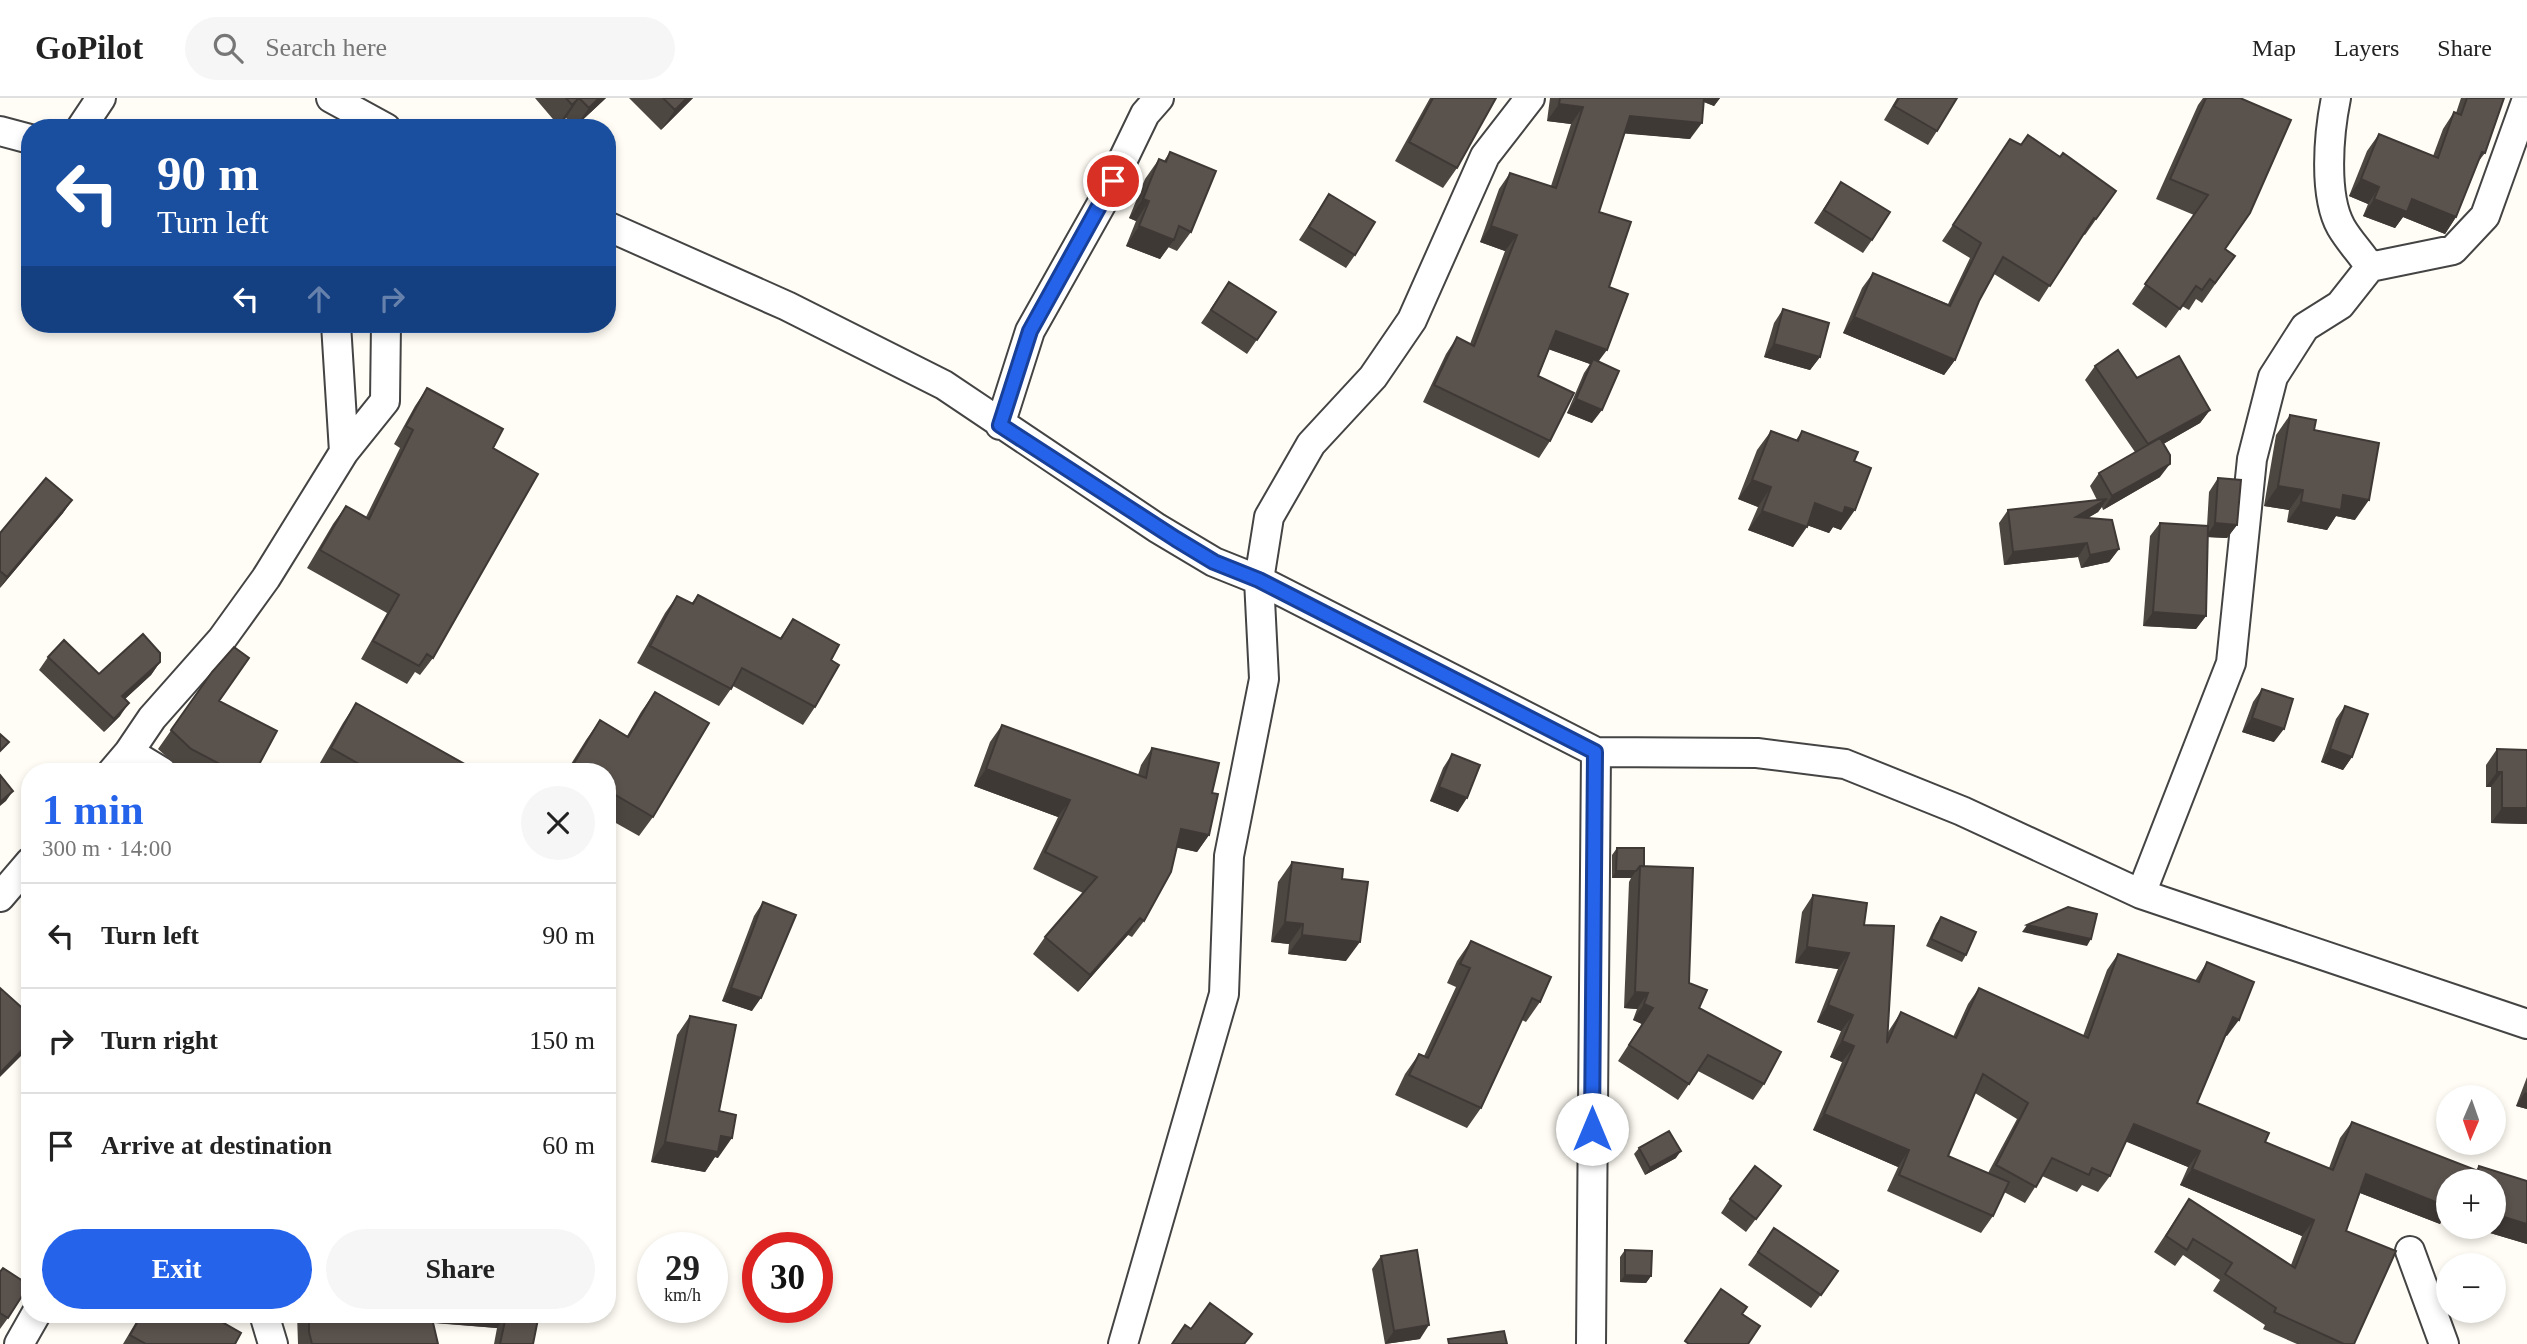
<!DOCTYPE html>
<html lang="en">
<head>
<meta charset="utf-8">
<style>
  :root { --surface:#fff; --page:#f6f6f6; --text:#222; --muted:#767676; --line:#e0e0e0; --accent:#2563eb }
  body { margin:0; font-family:Georgia,serif; background:var(--page); color:var(--text); height:100vh; display:flex; flex-direction:column; font-size:26px; white-space:nowrap }
  * { box-sizing:border-box; margin:0 }
  p { font-size:23px; color:var(--muted) }
  .icon { flex:none; width:38px; height:38px; fill:none; stroke:currentColor; stroke-width:2; stroke-linecap:round; stroke-linejoin:round }
  .map { position:relative; flex:1; overflow:hidden }
  .details { position:absolute; left:21px; top:665px; width:595px; height:560px; display:flex; flex-direction:column; background:var(--surface); border-radius:28px; box-shadow:0 4px 10px #0003 }
  .details>* { flex:none }
  .top-card { position:absolute; left:21px; top:21px; width:595px; height:214px; border-radius:28px; box-shadow:0 4px 10px #0003; background:#1a4fa0; color:#fff; overflow:hidden }
  .needle { width:46px; rotate:182deg }
  .buttons { position:absolute; left:2436px; top:987px; display:grid; gap:14px }
  .buttons a { display:grid; place-items:center; width:70px; height:70px; border-radius:50%; background:var(--surface); box-shadow:0 4px 10px #0003; font-size:35px }
  .speed { position:absolute; left:637px; top:1134px; display:flex; gap:14px; font-size:35px; font-weight:700; text-align:center }
  .speed>* { display:grid; place-content:center; width:91px; height:91px; border-radius:50%; background:var(--surface); box-shadow:0 4px 10px #0003; line-height:1 }
  .speed small { font-size:18px; font-weight:400 }
  .speed .limit { border:10px solid #d22; background:#fff; color:#111 }
  .pin { position:absolute; display:grid; place-items:center; width:60px; height:60px; color:#fff; margin:-30px; border:4px solid #fff; border-radius:50%; box-shadow:0 2px 7px #0007 }
  .me { position:absolute; width:77px; margin:-38px; rotate:0deg; stroke-linejoin:round; filter:drop-shadow(0 0 5px #0008) }
  .turn { display:flex; align-items:center; gap:24px; height:147px; padding:0 21px; font-size:32px }
  .turn .icon { width:91px; height:91px; stroke-width:2.5 }
  .turn b { display:block; font-size:49px; line-height:60px }
  .lanes { display:flex; align-items:center; height:66px; padding:0 21px; background:#0003; justify-content:center; gap:35px; direction:ltr }
  .lanes .off { opacity:.35 }
  .round { display:grid; place-items:center; flex:none; width:74px; height:74px; border-radius:37px; background:var(--page) }
  .head { display:flex; align-items:center; justify-content:space-between; height:119px; padding:0 21px }
  h1 { font-size:42px; font-weight:600; line-height:52px; color:var(--accent) }
  .cta { display:flex; gap:14px; margin-top:auto; padding:14px 21px }
  .cta a { flex:1; height:80px; border-radius:42px; background:var(--accent); color:#fff; font-size:28px; font-weight:600; line-height:80px; text-align:center }
  .cta a+a { background:var(--page); color:var(--text) }
  ul { padding:0; list-style:none }
  li { display:flex; align-items:center; gap:21px; height:105px; padding:0 21px; border-top:2px solid var(--line) }
  li div { flex:1 }
  li b { display:block; font-size:26px }
  li em { font-style:normal }
  header { display:flex; align-items:center; gap:42px; box-sizing:border-box; height:98px; padding:0 35px; background:var(--surface); border-bottom:2px solid var(--line) }
  header strong { font-size:33px }
  nav { display:flex; gap:38px; margin-inline-start:auto; font-size:24px }
  .search { width:490px; height:63px; background:var(--page); display:flex; align-items:center; gap:18px; box-sizing:border-box; padding:0 24px; border-radius:38px; color:var(--muted); font-size:26px }
  .map>svg:first-child { display:block }
  .lines { fill:none; stroke-linecap:round; stroke-linejoin:round }
  .minor-casing { stroke:#444; stroke-width:32 }
  .minor { stroke:#fff; stroke-width:28 }
  .wall { fill:#4d4742; fill-rule:evenodd }
  .shaded-wall { fill:#3f3936 }
  .building { fill:#5a524d; stroke:#3f3936; stroke-width:2 }
  .route-casing { stroke:#184099; stroke-width:18 }
  .route { stroke:#2563eb; stroke-width:12 }
</style>
</head>
<body>
<header>
<strong>GoPilot</strong>
<div class="search"><svg class="icon" aria-label="search" viewBox="0 0 24 24"><circle cx="10" cy="10" r="6"/><path d="M15 15l6 6"/></svg>Search here</div>
<nav><a>Map</a><a>Layers</a><a>Share</a></nav>
</header>
<div class="map">
<svg width="2527" height="1246" viewBox="0 0 2527 1246">
  <rect width="100%" height="100%" fill="#fffdf5"/>
  <g class="lines">
    <g class="minor-casing">
      <path id="minor" d="M331 0 386 30
        M2336 0C2329 34 2323 97 2341 129 2349 143 2361 155 2370 169
        M81 30 101 0
        M0 33 30 41
        M607 128 787 208 944 287 1157 430 1214 464 1259 482 1596 654 1757 655 1845 666 1962 713 2141 796 2527 926
        M336 226 344 354
        M1000 327 1030 233 1102 105 1145 16 1159 0
        M129 654 162 674
        M112 674 129 654 152 620 222 541 266 480 344 354 385 303 386 226
        M2141 796 2231 565 2252 361 2273 279 2305 229 2340 207 2370 169 2453 152 2485 118 2527 1
        M0 799 30 764
        M2410 1153 2444 1246
        M264 1216 273 1246
        M19 1246 36 1216
        M1123 1246 1224 896 1229 758 1264 581 1259 482 1269 419 1311 346 1373 279 1412 222 1485 58 1530 0
        M1591 1246 1596 654"/>
    </g>
    <use href="#minor" class="minor"/>
  </g>
  <path class="wall" d="M535 0H606L575 29 566 20 558 27Z
    M629 0H693L661 32Z
    M1430 0H1496L1457 70 1443 90 1395 63Z
    M1550 0H1720L1714 8 1704 4 1690 41 1624 35 1599 114 1609 189 1599 264 1592 325 1567 315 1584 275 1590 266 1549 251 1538 278 1550 343 1539 360 1423 304 1446 256 1457 239 1470 246 1505 153 1480 144 1499 91 1510 75 1551 88 1571 26 1547 23Z
    M1897 0H1957L1937 33 1928 47 1884 22Z
    M2203 0H2240L2225 151 2235 158 2202 205 2196 201 2189 212 2182 208 2166 230 2132 206 2194 117 2156 101 2198 7Z
    M2461 0H2504L2485 55 2478 64 2456 119 2445 136 2403 119 2395 130 2363 118 2368 106 2349 98 2367 53 2379 36 2433 58 2443 31 2454 14 2456 15Z
    M2010 41 2021 46 2060 59 2116 93 2085 137 2083 136 2039 204 1994 176 1979 203 1955 262 1944 277 1843 235 1862 190 1873 175 1948 206 1970 160 1942 143Z
    M1170 54 1191 134 1177 153 1168 149 1160 161 1126 148 1136 123 1129 120 1145 81 1159 61 1164 63Z
    M1841 84 1872 142 1863 155 1814 125Z
    M1329 96 1355 157 1346 170 1299 142Z
    M1229 184 1276 214 1247 256 1201 225Z
    M1783 211 1820 259 1810 272 1764 259 1774 225Z
    M2095 268 2137 280 2210 312 2200 325 2163 346 2160 379 2103 412 2102 409 2098 414 2088 420 2119 451 2109 464 2081 470 2078 459 2004 467 1999 425 2008 412 2097 402 2090 388 2099 375 2135 354 2085 282Z
    M427 290 493 350 433 560 420 577 415 574 407 586 361 561 387 515 307 470 333 426 346 408 366 419 400 350 394 346 415 308Z
    M2290 317 2314 332 2355 422 2336 418 2327 432 2287 424 2289 412 2264 408 2276 337Z
    M1771 333 1796 342 1802 333 1854 363 1841 432 1833 429 1829 435 1807 427 1793 449 1748 432 1758 409 1738 401 1757 352Z
    M2218 380 2237 427 2227 440 2208 439 2206 518 2196 531 2143 528 2150 438 2160 425 2207 428 2209 394Z
    M72 402 63 415 0 490V435Z
    M698 497 780 540 793 521 831 562 815 609 803 627 733 588 719 608 637 565 665 515 677 498 691 506Z
    M48 559 99 576 160 564 151 577 125 601 120 618 104 634 39 572Z
    M212 574 219 603 255 674H186L178 669 158 651Z
    M2262 591 2274 644 2242 634 2253 604Z
    M655 594 653 719 639 738 607 720V674H566L586 642 600 622 627 638 641 614Z
    M356 605 467 674H324L317 670 343 625Z
    M2345 608 2352 659 2343 672 2321 664 2336 621Z
    M1002 627 1138 677 1141 667 1152 650 1212 695 1209 737 1197 754 1176 749 1144 823 1132 839 1128 837 1078 894 1033 856 1045 839 1083 795 1033 771 1058 719 974 688 990 644Z
    M2497 651 2527 652V726L2491 725V689H2486V667Z
    M1452 656 1458 714 1430 703 1443 670Z
    M1617 750 1644 768 1699 910 1764 986 1753 1002 1698 973 1678 1002 1618 963 1642 926 1633 922 1637 911 1624 910 1629 784 1631 780H1612V757Z
    M1292 764 1342 781 1346 863 1288 856 1289 846 1271 844 1278 784Z
    M1813 797 1864 827 1888 934 1901 914 1953 939 1968 906 1979 890 2083 938 2107 872 2118 856 2195 883 2207 864 2227 938 2226 937 2197 1005 2265 1044 2329 1070 2340 1040 2352 1024 2476 1072 2479 1068 2527 1083V1146L2470 1129H2494L2448 1083V1122L2443 1120 2440 1126 2360 1095 2346 1133 2354 1246H2297L2263 1231 2265 1227 2213 1193 2220 1182 2183 1157 2175 1168 2154 1154 2189 1101 2291 1167 2302 1138 2180 1087 2188 1069 2126 1043 2110 1078 2098 1094 2082 1087 2077 1094 2042 1078 2025 1105 2004 1094 1993 1118 1981 1135 1887 1093 1898 1069 1813 1032 1842 964 1830 959 1841 933 1817 924 1838 871 1795 865 1802 814ZM1975 995 2017 1021 1988 1075 1948 1058Z
    M763 804 752 913 722 903 754 818Z
    M1941 819 1966 857 1962 864 1926 848 1936 826Z
    M1471 843 1540 904 1526 924 1522 922 1481 1010 1467 1030 1395 997 1405 976 1419 956 1424 958 1456 889 1447 885 1457 863Z
    M690 918 719 1013 718 1060 715 1059 705 1074 651 1064 677 937Z
    M2527 979V1011L2516 1008Z
    M1639 1050 1676 1060 1645 1077 1634 1056Z
    M1730 1101H1771L1746 1134 1721 1115Z
    M1774 1130 1838 1173 1811 1210 1748 1167Z
    M1625 1152 1651 1178 1646 1185 1620 1184V1159Z
    M1381 1158 1420 1241 1385 1246 1372 1171Z
    M0 1174 8 1220 0 1231Z
    M129 1216H208L235 1246H123L136 1224 127 1219Z
    M297 1216H377V1218L541 1216 539 1217 533 1246H494L497 1230 433 1225 438 1246H298Z"/>
  <path class="shaded-wall" d="M579 0 566 20 558 27 572 7Z
    M599 0H606L575 29 589 10Z
    M687 0H693L661 32 675 12Z
    M1694 0H1720L1714 8Z
    M1559 6 1583 9 1571 26 1547 23Z
    M1630 18 1702 25 1690 41 1618 35Z
    M2361 81 2379 89 2368 106 2349 98Z
    M1143 101 1149 103 1136 123 1129 120Z
    M2374 101H2412L2456 119 2445 136 2403 119 2395 130 2363 118Z
    M1139 128 1174 142 1160 161 1126 148Z
    M1491 128 1517 137 1505 153 1480 144Z
    M1854 219 1955 262 1944 277 1843 235Z
    M1556 233 1607 252 1595 268 1593 261 1590 266 1545 250Z
    M1774 246 1820 259 1810 272 1764 259Z
    M1576 301 1602 312 1592 325 1567 315Z
    M2210 312 2200 325 2139 360 2148 346Z
    M2170 366 2160 379 2103 412 2112 398Z
    M1752 382 1771 389 1758 409 1738 401Z
    M2278 388 2303 392 2289 412 2264 408Z
    M2343 397 2369 402 2355 422 2336 418 2327 432 2287 424 2301 404Z
    M2107 401 2098 414 2066 432 2076 419Z
    M72 402 63 415 0 490 7 479Z
    M1815 405 1845 409 1855 412 1841 432 1833 429 1829 435 1801 425Z
    M1762 413 1807 429 1793 449 1748 432Z
    M2215 425 2237 427 2227 440 2206 439Z
    M2087 445 2078 459 2004 467 2013 454Z
    M2119 451 2109 464 2081 470 2090 457Z
    M2153 514 2206 518 2196 531 2143 528Z
    M160 564 151 577 113 612 122 598Z
    M129 605 120 618 104 634 114 621Z
    M2252 620 2284 631 2274 644 2242 634Z
    M2330 651 2352 659 2343 672 2321 664Z
    M986 671 1070 702 1058 719 974 688Z
    M2497 674H2502L2491 689H2486Z
    M1439 689 1467 700 1458 714 1430 703Z
    M13 693 6 703 0 708V704Z
    M2502 710H2527V726L2491 725Z
    M1181 731 1209 737 1197 754 1169 748Z
    M1616 773H1636L1631 780H1612Z
    M1140 820 1128 837 1078 894 1090 877Z
    M1285 824 1303 826 1289 846 1271 844Z
    M2027 827 2091 841 2087 848 2022 834Z
    M1302 837 1360 844 1346 863 1288 856Z
    M1807 849 1849 855 1838 871 1795 865Z
    M731 890 761 900 752 913 722 903Z
    M1635 894 1648 895 1637 911 1624 910Z
    M1644 906 1653 910 1642 926 1633 922Z
    M1828 907 1853 917 1841 933 1817 924Z
    M2233 919 2239 922 2227 938 2222 936Z
    M1842 943 1854 948 1842 964 1830 959Z
    M30 944V949L0 979V975Z
    M2525 994 2527 995V1011L2516 1008Z
    M1824 1016 1909 1052 1898 1069 1813 1032Z
    M2134 1026 2200 1053 2188 1069 2122 1042Z
    M721 1038 732 1040 718 1060 715 1059 705 1074 651 1064 665 1044Z
    M1681 1053 1676 1060 1645 1077 1650 1070Z
    M2192 1071 2314 1122 2302 1138 2180 1087Z
    M2366 1076 2448 1109V1122L2443 1120 2440 1126 2355 1093Z
    M2494 1116 2527 1126V1146L2470 1129H2494Z
    M1625 1177 1651 1178 1646 1185 1620 1184Z
    M431 1216H490L506 1218 497 1230 425 1224Z
    M1429 1227 1420 1241 1385 1246 1394 1233Z"/>
  <path class="building" d="M566 0H579L572 7Z
    M579 0H599L589 10Z
    M663 0H687L675 12Z
    M1433 0H1496L1457 70 1409 44Z
    M1560 0H1704L1702 25 1630 18 1599 114 1631 124 1609 189 1628 196 1607 252 1556 233 1538 278 1574 295 1550 343 1434 287 1457 239 1474 248 1517 137 1491 128 1510 75 1556 90 1583 9 1559 6Z
    M1899 0H1957L1937 33 1894 8Z
    M2206 0H2240L2291 22 2250 115 2225 151 2235 158 2215 185 2210 181 2202 192 2196 188 2180 211 2145 186 2208 97 2170 81Z
    M2467 0H2504L2485 55 2482 54 2456 119 2412 101 2407 114 2374 101 2379 89 2361 81 2379 36 2438 60 2454 14 2461 17Z
    M2028 37 2060 59 2063 55 2116 93 2096 121 2094 120 2050 188 2003 159 1979 203 1955 262 1854 219 1873 175 1950 208 1981 145 1953 127 2010 41 2021 47Z
    M1170 54 1216 73 1191 134 1179 128 1174 142 1139 128 1149 103 1143 101 1159 61 1166 64Z
    M1841 84 1890 114 1872 142 1824 112Z
    M1329 96 1375 124 1355 157 1309 129Z
    M1229 184 1276 214 1257 242 1211 212Z
    M1783 211 1829 225 1820 259 1774 246Z
    M2118 252 2137 280 2179 258 2210 312 2148 346 2095 268Z
    M1593 261 1619 273 1602 312 1576 301Z
    M427 290 503 331 493 350 538 376 433 560 427 556 419 568 373 543 399 497 320 452 346 408 369 421 413 332 406 328Z
    M2290 317 2316 322 2314 332 2379 345 2369 402 2343 397 2341 412 2301 404 2303 392 2278 388Z
    M1771 333 1798 343 1802 333 1858 354 1854 363 1871 370 1855 412 1845 409 1843 416 1815 405 1807 429 1762 413 1771 389 1752 382Z
    M2160 340 2170 357V366L2112 398 2099 375Z
    M46 380 72 402 7 479 0 473V435Z
    M2218 380 2241 382 2237 427 2215 425Z
    M2107 401 2076 419 2112 422 2119 451 2090 457 2087 445 2013 454 2008 412Z
    M2160 425 2208 428 2206 518 2153 514Z
    M698 497 781 541 793 521 839 547 831 562 839 567 815 609 742 570 731 591 650 548 677 498 693 506Z
    M143 536 160 555V564L122 598 129 605 114 621 48 559 64 542 99 576Z
    M234 549 249 560 219 603 277 633 255 674H235L191 651 171 632 212 574Z
    M2262 591 2293 601 2284 631 2252 620Z
    M655 594 709 625 653 719 607 692V674H577L571 670 600 622 628 639Z
    M356 605 470 669 467 674H373L331 650Z
    M2345 608 2368 616 2352 659 2330 651Z
    M1002 627 1146 680 1152 650 1219 665 1212 695 1218 696 1209 737 1181 731 1171 774 1144 823 1140 820 1090 877 1045 839 1097 779 1045 754 1070 702 986 671Z
    M0 636 9 644 0 653Z
    M2497 651 2527 652V710H2502V674H2497Z
    M1452 656 1480 667 1467 700 1439 689Z
    M0 677 13 693 0 704Z
    M1617 750H1644V768H1640L1636 773H1616Z
    M1292 764 1343 771 1342 781 1368 784 1360 844 1302 837 1303 826 1285 824Z
    M1640 768 1693 770 1689 885 1707 892 1699 910 1781 954 1764 986 1708 957 1689 986 1629 947 1653 910 1644 906 1648 895 1635 894Z
    M1813 797 1867 805 1864 827 1894 828 1887 945 1901 914 1956 940 1979 890 2088 940 2118 856 2199 884 2207 864 2254 884 2239 922 2233 919 2197 1005 2269 1035 2265 1044 2333 1072 2352 1024 2478 1073 2479 1068 2527 1083V1126L2494 1116V1083H2448V1109L2366 1076 2346 1133 2396 1153 2354 1246H2344L2274 1214 2276 1210 2225 1176 2232 1165 2193 1141 2187 1152 2166 1138 2189 1101 2295 1170 2314 1122 2192 1071 2200 1053 2134 1026 2110 1078 2092 1070 2089 1077 2052 1060 2036 1089 1996 1067 2028 1005 1983 976 1948 1058 2009 1084 1993 1118 1899 1077 1909 1052 1824 1016 1854 948 1842 943 1853 917 1828 907 1849 855 1807 849Z
    M763 804 796 817 761 900 731 890Z
    M2068 809 2097 816 2091 841 2027 827Z
    M1941 819 1976 834 1966 857 1931 841Z
    M1471 843 1551 879 1540 904 1532 900 1481 1010 1409 977 1419 956 1428 960 1470 870 1460 866Z
    M0 890 30 917V944L0 975Z
    M690 918 736 927 719 1013 736 1017 732 1040 721 1038 718 1054 665 1044Z
    M1669 1033 1681 1053 1650 1070 1639 1050Z
    M1755 1068 1781 1088 1756 1121 1730 1101Z
    M1774 1130 1838 1173 1821 1197 1758 1154Z
    M1417 1152 1429 1227 1394 1233 1381 1158Z
    M1625 1152 1652 1153 1651 1178 1625 1177Z
    M3 1170 29 1187 8 1220 0 1215V1174Z
    M1721 1191 1747 1209 1742 1216 1760 1228 1748 1246H1689L1685 1243Z
    M1210 1205 1252 1236 1244 1246H1172L1185 1227 1191 1231Z
    M142 1216H208L241 1235 235 1246H146L130 1237Z
    M309 1216H377V1218L381 1216H431L438 1246H312L309 1234Z
    M490 1216H539L533 1246H500L506 1218Z
    M1504 1233 1507 1246H1449L1448 1241Z"/>
  <g class="lines">
    <g class="route-casing">
      <path id="route" d="M1113 83 1030 233 1000 327 1176 441 1214 464 1259 482 1595 654 1592 1031"/>
    </g>
    <use href="#route" class="route"/>
  </g>
</svg>
<div class="buttons">
<a><svg class="needle" viewBox="-14 -14 28 28"><path d="M0-13l5 13h-10z" fill="#e53935"/><path d="M0 13l5-13h-10z" fill="#767676"/></svg></a>
<a>+</a>
<a>−</a>
</div>
<div class="speed"><div>29<small>km/h</small></div><div class="limit">30</div></div>
<div class="pin" style="left:1113px;top:83px;background:#d93025"><svg class="icon" aria-label="arrive" viewBox="0 0 24 24"><path d="M6 21V4h12l-3 4 3 4H6"/></svg></div>
<svg class="me" style="left:1592px;top:1031px" viewBox="-20 -20 40 40"><circle r="19" fill="#fff"/><path d="M0-13L10 11 0 6-10 11z" fill="#2563eb"/></svg>
<div class="top-card">
<div class="turn"><svg class="icon" aria-label="left" viewBox="0 0 24 24"><path d="M17 20v-9H6M10 6l-5 5 5 5"/></svg><div><b>90 m</b>Turn left</div></div>
<div class="lanes"><svg class="icon" aria-label="left" viewBox="0 0 24 24"><path d="M17 20v-9H6M10 6l-5 5 5 5"/></svg><svg class="icon off" aria-label="ahead" viewBox="0 0 24 24"><path d="M12 20V5M6 11l6-6 6 6"/></svg><svg class="icon off" aria-label="right" viewBox="0 0 24 24"><path d="M7 20v-9h11M14 6l5 5-5 5"/></svg></div>
</div>
<section class="details">
<div class="head"><div><h1>1 min</h1><p>300 m · 14:00</p></div><a class="round"><svg class="icon" aria-label="close" viewBox="0 0 24 24"><path d="M6 6l12 12M18 6L6 18"/></svg></a></div>
<ul>
<li><svg class="icon" aria-label="left" viewBox="0 0 24 24"><path d="M17 20v-9H6M10 6l-5 5 5 5"/></svg><div><b>Turn left</b></div><em>90 m</em></li>
<li><svg class="icon" aria-label="right" viewBox="0 0 24 24"><path d="M7 20v-9h11M14 6l5 5-5 5"/></svg><div><b>Turn right</b></div><em>150 m</em></li>
<li><svg class="icon" aria-label="arrive" viewBox="0 0 24 24"><path d="M6 21V4h12l-3 4 3 4H6"/></svg><div><b>Arrive at destination</b></div><em>60 m</em></li>
</ul>
<div class="cta"><a>Exit</a><a>Share</a></div>
</section>
</div>
</body>
</html>
